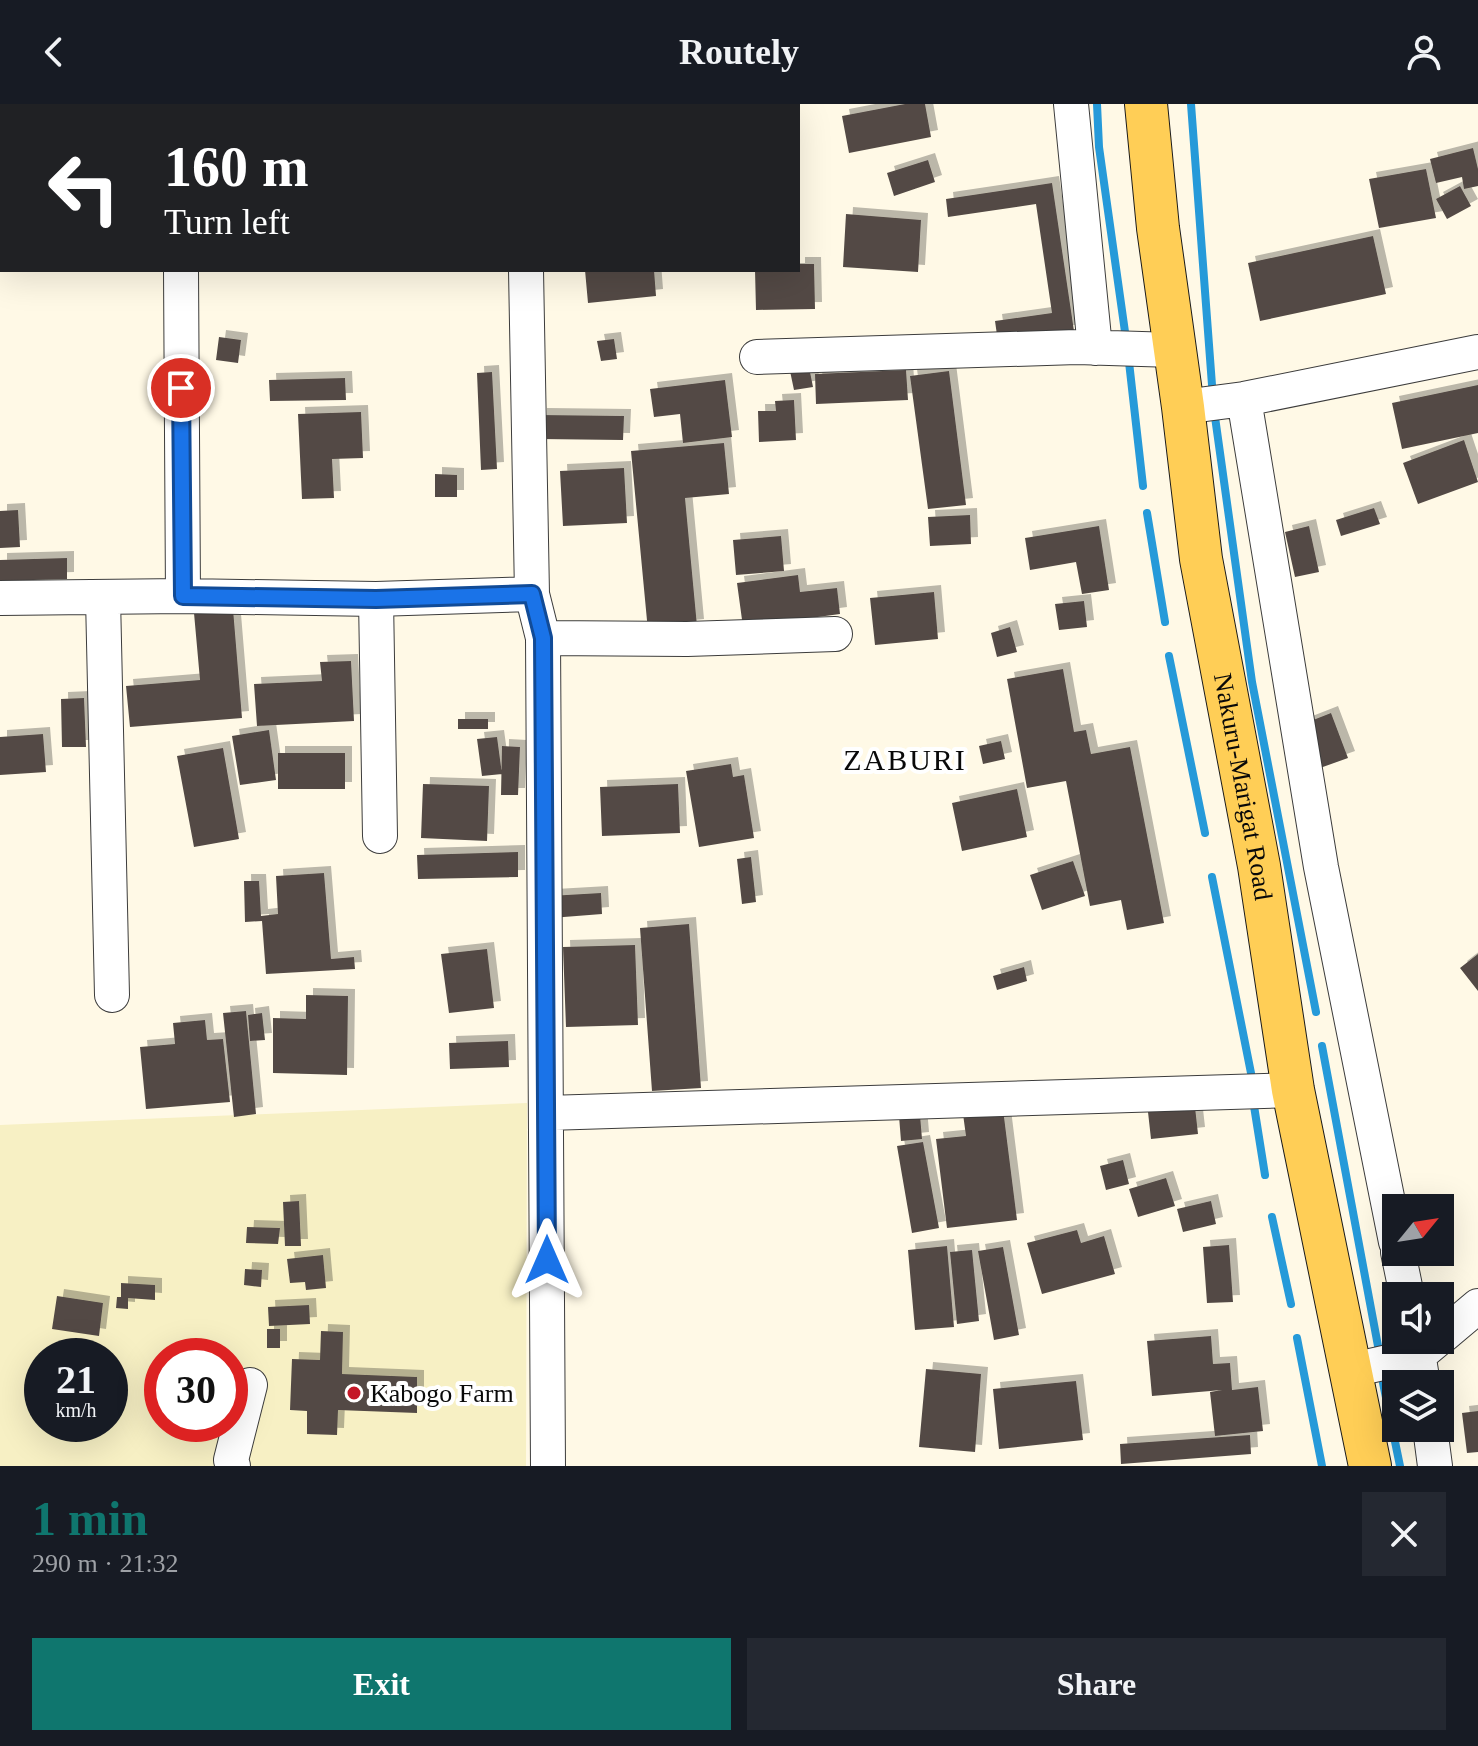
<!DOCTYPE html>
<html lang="en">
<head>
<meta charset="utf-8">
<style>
  :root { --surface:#171b24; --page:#242831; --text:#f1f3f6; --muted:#9ea1a6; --accent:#0f766e }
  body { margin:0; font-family:Georgia,serif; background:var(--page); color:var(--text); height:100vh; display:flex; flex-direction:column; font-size:30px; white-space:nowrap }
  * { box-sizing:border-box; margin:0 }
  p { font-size:26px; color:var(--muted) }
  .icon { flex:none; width:44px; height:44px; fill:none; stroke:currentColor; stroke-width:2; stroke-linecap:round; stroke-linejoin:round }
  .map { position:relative; height:1362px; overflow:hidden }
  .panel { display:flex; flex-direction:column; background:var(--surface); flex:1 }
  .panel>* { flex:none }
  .hud { position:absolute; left:0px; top:0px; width:800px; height:168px; box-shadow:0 8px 32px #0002; background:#202124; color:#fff; overflow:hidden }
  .needle { width:52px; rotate:60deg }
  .buttons { position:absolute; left:1382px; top:1090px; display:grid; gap:16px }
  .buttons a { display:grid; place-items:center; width:72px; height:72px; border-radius:0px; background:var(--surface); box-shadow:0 8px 32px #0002; font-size:40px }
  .speed { position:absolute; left:24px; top:1234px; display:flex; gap:16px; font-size:40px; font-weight:700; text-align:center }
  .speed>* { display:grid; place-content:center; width:104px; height:104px; border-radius:50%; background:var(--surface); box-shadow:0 8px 32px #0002; line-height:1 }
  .speed small { font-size:20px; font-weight:400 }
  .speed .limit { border:12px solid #d22; background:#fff; color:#111 }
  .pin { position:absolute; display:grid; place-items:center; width:68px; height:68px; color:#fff; margin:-34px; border:4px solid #fff; border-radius:50%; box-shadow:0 2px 8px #0007 }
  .me { position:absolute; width:88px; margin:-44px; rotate:0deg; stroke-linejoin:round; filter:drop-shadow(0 0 6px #0008) }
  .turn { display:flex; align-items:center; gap:28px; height:168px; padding:0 32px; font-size:36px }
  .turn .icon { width:104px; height:104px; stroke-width:2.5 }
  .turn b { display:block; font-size:56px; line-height:68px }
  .round { display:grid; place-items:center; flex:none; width:84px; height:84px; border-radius:0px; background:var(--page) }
  .headline { display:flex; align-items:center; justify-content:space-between; height:136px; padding:0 32px }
  h1 { font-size:48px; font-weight:700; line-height:60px; color:var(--accent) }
  .button { display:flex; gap:16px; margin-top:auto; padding:16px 32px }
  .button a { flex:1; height:92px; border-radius:0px; background:var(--accent); color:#fff; font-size:32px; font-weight:700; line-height:92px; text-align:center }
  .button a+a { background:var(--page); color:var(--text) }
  header { display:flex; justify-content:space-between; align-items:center; height:104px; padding:0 32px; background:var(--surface); font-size:36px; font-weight:700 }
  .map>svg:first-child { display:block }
  .farmland { fill:#f7f0c4; fill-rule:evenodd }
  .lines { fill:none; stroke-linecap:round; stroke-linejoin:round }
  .stream { stroke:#269ad9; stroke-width:8 }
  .building { fill:#534a45; filter:url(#shadow) }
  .minor-casing { stroke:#3c3c3c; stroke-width:36 }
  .major-casing { stroke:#1a1a1a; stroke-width:44 }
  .minor { stroke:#fff; stroke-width:34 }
  .major { stroke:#ffce56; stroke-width:42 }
  .route-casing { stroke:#114b97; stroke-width:20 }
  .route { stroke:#1a73e8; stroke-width:14 }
  .poi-dot { fill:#c41727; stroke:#fff; stroke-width:3 }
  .labels { text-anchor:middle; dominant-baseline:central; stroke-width:8; stroke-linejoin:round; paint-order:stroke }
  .street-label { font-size:26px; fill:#090909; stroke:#fff }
  .poi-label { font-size:26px; fill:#090909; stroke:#fff; text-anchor:start }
  .quarter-label { font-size:30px; letter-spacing:2px; fill:#090909; stroke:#fff }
</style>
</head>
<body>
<header><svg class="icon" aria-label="back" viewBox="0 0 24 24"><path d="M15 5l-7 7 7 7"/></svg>Routely<svg class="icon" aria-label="person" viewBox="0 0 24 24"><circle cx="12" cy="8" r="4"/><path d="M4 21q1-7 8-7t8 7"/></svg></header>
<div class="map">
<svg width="1478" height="1362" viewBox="0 0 1478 1362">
  <defs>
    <filter id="shadow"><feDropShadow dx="7" dy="-7" stdDeviation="0" flood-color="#0004"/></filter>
  </defs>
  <rect width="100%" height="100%" fill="#fff9e6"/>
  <path class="farmland" d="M527 999 526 1362H0V1021ZM42 1252H110V1320H42ZM162 1252H230V1320H162Z"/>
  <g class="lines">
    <path class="stream" d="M1097 0 1099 43 1126 235
      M1191 0 1212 281
      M1129 258 1143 382
      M1215 313 1252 578 1316 908
      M1147 409 1165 518
      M1169 552 1205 729
      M1212 773 1251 969
      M1322 942 1378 1242
      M1254 1002 1265 1071
      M1272 1113 1291 1200
      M1297 1234 1322 1362
      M1383 1279 1400 1362"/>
  </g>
  <path class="building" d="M905 0H925L931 33 849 49 842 12Z
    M1473 44 1478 65V82L1464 85 1462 73 1436 79 1430 55Z
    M928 56 935 78 894 92 887 69Z
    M1426 65 1436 114 1379 124 1369 75Z
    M1052 79 1074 227 998 238 995 217 1052 209 1036 100 948 113 946 95Z
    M1460 82 1471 102 1447 115 1436 95Z
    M846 110 921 116 918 168 843 163Z
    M1373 132 1386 190 1260 217 1248 159Z
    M798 160H814L815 205 756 206 755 166H798Z
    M585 166H654L656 192 588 199Z
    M219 233 241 236 238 259 216 256Z
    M614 235 617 255 601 257 597 237Z
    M809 263 813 283 794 286 790 267Z
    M906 266 908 296 816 300 815 270Z
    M949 267 966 401 928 405 910 272Z
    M492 268 497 365 481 366 477 269Z
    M345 274 346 296 270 297 269 276Z
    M725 276 732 333 683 339 680 310 654 313 650 285Z
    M1478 281V329L1402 345 1392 299Z
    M794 296 796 336 759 338 758 307H776L775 297Z
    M361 308 363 354 332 355 334 394 302 395 298 310Z
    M540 311 624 312 623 336 540 335Z
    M1464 336 1478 378 1418 400 1403 359Z
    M724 339 729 390 685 394 697 522 648 527 631 347Z
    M624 364 627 419 563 422 560 367Z
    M435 370 457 371V393H435Z
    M1374 404 1380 420 1341 432 1336 416Z
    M18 406 20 443 0 444V407Z
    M970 411 971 440 930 442 928 413Z
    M1099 422 1109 486 1082 490 1076 458 1030 466 1025 434Z
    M1309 422 1319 468 1295 473 1285 428Z
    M781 432 784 467 736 471 733 436Z
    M67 454V475L0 477V456Z
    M798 471 800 488 837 484 840 510 743 523 737 479Z
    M934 488 938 535 875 541 870 494Z
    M1084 497 1087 523 1059 526 1055 500Z
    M233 505 242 614 130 623 126 582 200 576 194 509Z
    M1010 523 1017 548 997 553 991 529Z
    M351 557 354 617 257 622 254 580 322 577 320 558Z
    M1063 565 1074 628 1086 626 1091 650 1130 643 1164 819 1127 826 1121 796 1090 802 1066 677 1027 684 1007 575Z
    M84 594 86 643H62L61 595Z
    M1331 609 1348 654 1320 664 1303 620Z
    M458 615H488V625H458Z
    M269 626 276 676 240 681 232 632Z
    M43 630 46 668 0 671V633Z
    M497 633 502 670 482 672 477 635Z
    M1001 637 1005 655 983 660 979 642Z
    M502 642 520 643 518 691H501Z
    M223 644 239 735 194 743 177 652Z
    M278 649H345V685H278Z
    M731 660 733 673 744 671 754 734 699 743 686 667Z
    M423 680 489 682 487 737 421 734Z
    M678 680 680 729 602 732 600 683Z
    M1017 685 1027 733 962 747 952 699Z
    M518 748V773L418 775 417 751Z
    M751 753 756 798 742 800 737 755Z
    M1073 757 1085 792 1042 806 1030 771Z
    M324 769 331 855 354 853 355 865 266 870 262 817 245 818 244 777H259L261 812 278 810 276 772Z
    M601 789 602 810 551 814 549 792Z
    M689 820 701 984 652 987 640 824Z
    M635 841 638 921 566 923 563 843Z
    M487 845 494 904 449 909 441 850Z
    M1478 850V887L1460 864Z
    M1024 863 1027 877 997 886 993 872Z
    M306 891 348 892 347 971 273 969V914L306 915Z
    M246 907 256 1010 234 1013 223 909Z
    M262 909 265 936 250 937 248 911Z
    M205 916 207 936 223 935 230 998 146 1005 140 943 175 940 173 919Z
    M508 937 509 963 450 965 449 939Z
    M1194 994 1198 1030 1151 1035 1147 999Z
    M1003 1005 1017 1116 947 1124 936 1035 966 1032 963 1010Z
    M920 1011 922 1035 901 1037 899 1012Z
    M923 1038 939 1124 912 1129 897 1042Z
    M1123 1056 1129 1080 1106 1086 1100 1062Z
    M1166 1074 1175 1102 1138 1113 1129 1085Z
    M299 1097 301 1142H285L283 1098Z
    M1211 1097 1216 1120 1183 1128 1177 1105Z
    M247 1123 280 1124 278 1140 246 1139Z
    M1077 1126 1081 1139 1104 1132 1115 1170 1042 1190 1027 1139Z
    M1229 1141 1233 1198 1207 1199 1203 1143Z
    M947 1142 954 1223 915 1226 908 1146Z
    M1003 1143 1019 1231 994 1236 978 1147Z
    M972 1146 979 1217 957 1220 950 1148Z
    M323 1151 326 1184 306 1186 305 1178 290 1179 287 1155Z
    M245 1165 262 1166 261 1183 244 1181Z
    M121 1179 155 1181V1196L128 1194V1205L116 1204 117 1193H121Z
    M57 1192 103 1199 99 1232 52 1225Z
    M309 1201 310 1220 269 1222 268 1203Z
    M267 1225H280V1244H267Z
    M321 1227 343 1228 342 1270 417 1273V1309L338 1306 337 1331 307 1330V1307L290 1306 292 1255 320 1256Z
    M1211 1232 1213 1260 1230 1259 1232 1286 1258 1283 1263 1327 1215 1332 1210 1288 1222 1286 1152 1292 1147 1237Z
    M926 1265 981 1270 975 1348 919 1343Z
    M1076 1277 1083 1336 999 1345 993 1285Z
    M1478 1307V1348L1467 1349 1462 1309Z
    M170 1320H190L191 1327 171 1328Z
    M1250 1331 1251 1350 1121 1360 1120 1340Z"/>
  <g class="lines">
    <g class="minor-casing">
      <path id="minor" d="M180 0V2
        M525 0V2
        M1071 0 1095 244
        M181 166 183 492
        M526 166 532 490 543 534 548 1362
        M757 253 1077 243 1174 246
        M1244 295 1321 763 1396 1138
        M1183 303 1244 295 1478 248
        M0 494 183 492 376 495 532 490
        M103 494 112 891
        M376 495 380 732
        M543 534 687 535 835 530
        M547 1009 1293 986
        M1398 1148 1407 1192
        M1440 1234 1478 1202
        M1416 1236 1423 1280
        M1352 1266 1419 1251 1437 1236
        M1430 1324 1435 1362
        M233 1362 231 1356 250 1281"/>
    </g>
    <g class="major-casing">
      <g id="major">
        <path id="s1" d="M1146 0 1158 124 1183 303 1201 455 1259 762 1293 986 1370 1362"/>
      </g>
    </g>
    <use href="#minor" class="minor"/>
    <use href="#major" class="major"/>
  </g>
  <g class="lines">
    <g class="route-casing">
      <path id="route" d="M181 284 183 492 376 495 532 490 543 534 547 1156"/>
    </g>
    <use href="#route" class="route"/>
  </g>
  <circle class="poi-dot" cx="354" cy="1289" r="8"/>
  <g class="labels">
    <g class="street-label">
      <text stroke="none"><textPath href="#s1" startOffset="690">Nakuru-Marigat Road</textPath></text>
    </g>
    <g class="poi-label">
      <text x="370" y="1289">Kabogo Farm</text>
    </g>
    <g class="quarter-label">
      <text x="905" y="655">ZABURI</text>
    </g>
  </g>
</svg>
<div class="buttons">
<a><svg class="needle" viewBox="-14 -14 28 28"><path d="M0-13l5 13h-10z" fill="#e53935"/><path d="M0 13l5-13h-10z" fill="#9ea1a6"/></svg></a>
<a><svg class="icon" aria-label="sound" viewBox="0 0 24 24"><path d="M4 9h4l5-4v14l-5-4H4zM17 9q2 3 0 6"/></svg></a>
<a><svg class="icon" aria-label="layers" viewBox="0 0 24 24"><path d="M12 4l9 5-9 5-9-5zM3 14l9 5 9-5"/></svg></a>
</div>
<div class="speed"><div>21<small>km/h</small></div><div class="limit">30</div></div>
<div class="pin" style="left:181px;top:284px;background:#d93025"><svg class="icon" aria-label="arrive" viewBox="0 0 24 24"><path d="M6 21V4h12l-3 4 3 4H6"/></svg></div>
<svg class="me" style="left:547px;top:1156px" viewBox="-20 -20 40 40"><path d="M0-17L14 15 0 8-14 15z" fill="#1a73e8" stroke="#fff" stroke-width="4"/></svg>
<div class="hud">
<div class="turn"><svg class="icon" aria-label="left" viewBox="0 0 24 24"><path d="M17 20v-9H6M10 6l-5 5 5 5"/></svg><div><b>160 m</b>Turn left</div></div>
</div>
</div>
<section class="panel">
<div class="headline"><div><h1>1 min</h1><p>290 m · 21:32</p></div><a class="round"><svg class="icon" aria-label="close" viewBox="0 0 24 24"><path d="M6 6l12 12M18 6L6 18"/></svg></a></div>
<div class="button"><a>Exit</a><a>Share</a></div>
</section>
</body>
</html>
